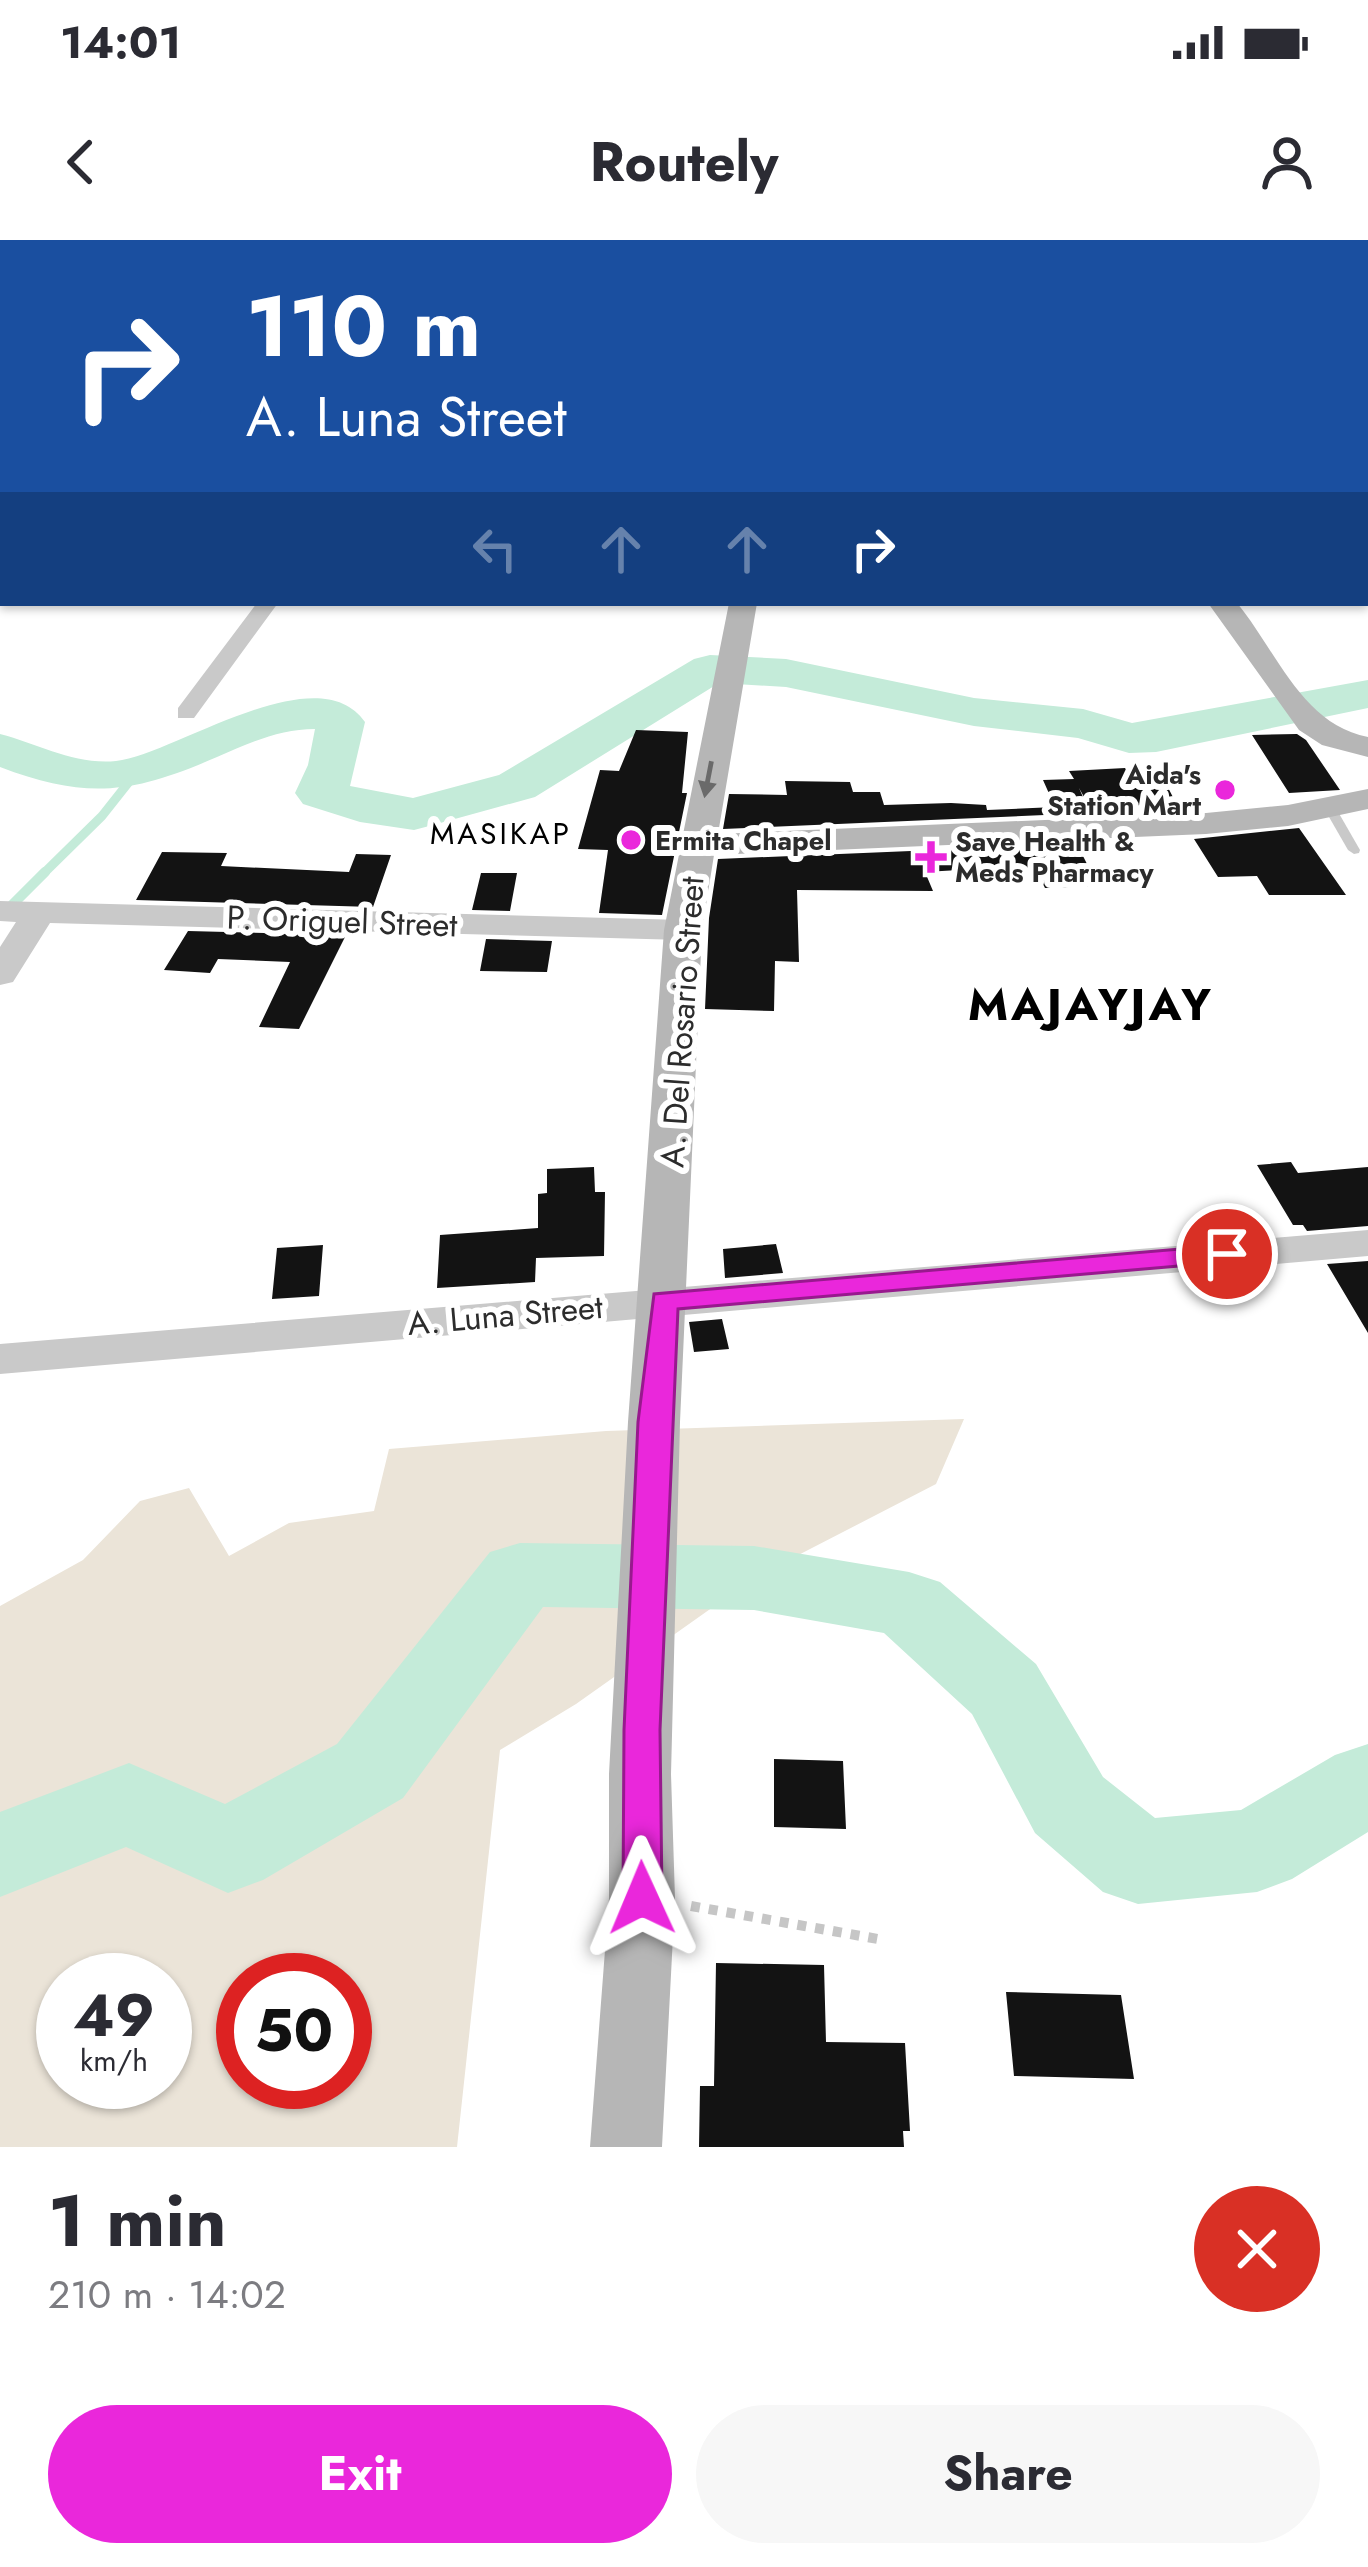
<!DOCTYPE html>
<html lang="en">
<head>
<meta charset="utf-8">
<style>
  :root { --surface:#fff; --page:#f7f7f7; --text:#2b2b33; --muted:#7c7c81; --accent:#ea27db }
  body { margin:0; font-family:Jost,sans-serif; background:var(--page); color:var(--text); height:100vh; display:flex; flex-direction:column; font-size:45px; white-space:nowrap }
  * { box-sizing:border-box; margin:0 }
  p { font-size:39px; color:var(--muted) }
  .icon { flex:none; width:66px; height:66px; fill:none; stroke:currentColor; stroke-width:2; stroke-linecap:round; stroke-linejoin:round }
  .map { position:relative; height:1907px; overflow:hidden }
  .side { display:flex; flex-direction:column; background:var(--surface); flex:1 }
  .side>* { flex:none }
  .hud { position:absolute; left:0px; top:0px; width:1368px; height:366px; box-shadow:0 3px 9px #0004; background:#1a4fa0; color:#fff; overflow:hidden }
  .speed { position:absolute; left:36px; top:1713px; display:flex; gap:24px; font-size:60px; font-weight:700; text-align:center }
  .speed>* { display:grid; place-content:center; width:156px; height:156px; border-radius:50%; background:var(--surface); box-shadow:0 3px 9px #0004; line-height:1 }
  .speed small { font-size:30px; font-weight:400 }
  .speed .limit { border:18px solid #d22; background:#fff; color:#111 }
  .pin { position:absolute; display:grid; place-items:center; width:102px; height:102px; color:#fff; margin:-51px; border:6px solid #fff; border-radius:50%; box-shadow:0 3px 12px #0007 }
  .me { position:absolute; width:132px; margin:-66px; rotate:359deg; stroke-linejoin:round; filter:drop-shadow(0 0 9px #0008) }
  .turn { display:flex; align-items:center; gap:42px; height:252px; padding:0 48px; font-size:54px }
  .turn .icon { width:156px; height:156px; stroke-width:2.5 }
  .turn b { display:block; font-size:84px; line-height:102px }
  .lanes { display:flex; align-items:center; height:114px; padding:0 48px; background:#0003; justify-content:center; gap:60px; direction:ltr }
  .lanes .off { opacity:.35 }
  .round { display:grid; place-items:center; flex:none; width:126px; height:126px; border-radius:63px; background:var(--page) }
  .head { display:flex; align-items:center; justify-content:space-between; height:204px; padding:0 48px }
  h1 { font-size:72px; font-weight:700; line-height:90px }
  .action { display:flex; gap:24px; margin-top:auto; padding:24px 48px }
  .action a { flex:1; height:138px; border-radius:72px; background:var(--accent); color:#fff; font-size:48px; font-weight:700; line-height:138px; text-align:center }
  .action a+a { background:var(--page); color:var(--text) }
  .status { display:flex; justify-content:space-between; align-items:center; height:84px; padding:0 60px; background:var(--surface); direction:ltr }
  .status svg { height:33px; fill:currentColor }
  header { display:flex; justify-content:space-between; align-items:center; height:156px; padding:0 48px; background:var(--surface); font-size:54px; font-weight:700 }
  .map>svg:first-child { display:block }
  .green { fill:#ebe4d8; fill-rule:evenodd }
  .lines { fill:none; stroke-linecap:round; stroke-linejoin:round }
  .stream-far1 { stroke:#c4ebd9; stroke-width:9 }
  .stream { stroke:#c4ebd9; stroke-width:10 }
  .river { fill:#c4ebd9; fill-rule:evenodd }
  .building { fill:#131313 }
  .path { stroke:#c6c6c6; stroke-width:10; stroke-dasharray:9 9; stroke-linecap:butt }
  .service { fill:#c9c9c9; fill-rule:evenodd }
  .minor { fill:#c9c9c9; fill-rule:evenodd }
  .tertiary { fill:#c9c9c9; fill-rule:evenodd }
  .secondary { fill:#b6b6b6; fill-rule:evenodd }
  .oneway { fill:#6a6a6a }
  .route { fill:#ea27db; stroke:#98198e; stroke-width:3 }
  .poi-dot { fill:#ea27db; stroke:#fff; stroke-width:4.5 }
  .labels { text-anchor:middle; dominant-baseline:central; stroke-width:12; stroke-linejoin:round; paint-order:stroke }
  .far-poi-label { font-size:27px; font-weight:bold; fill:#2c2c2c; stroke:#fff; text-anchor:start }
  .far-neighbourhood-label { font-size:30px; letter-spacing:3px; fill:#000; stroke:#fff }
  .street-label { font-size:33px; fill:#2c2c2c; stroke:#fff }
  .district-label { font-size:45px; font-weight:bold; letter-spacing:3px; fill:#000; stroke:#fff }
</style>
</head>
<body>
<div class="status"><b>14:01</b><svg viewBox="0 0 49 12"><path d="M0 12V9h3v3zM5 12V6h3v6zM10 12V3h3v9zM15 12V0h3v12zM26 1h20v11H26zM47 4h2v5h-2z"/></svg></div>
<header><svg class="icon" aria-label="back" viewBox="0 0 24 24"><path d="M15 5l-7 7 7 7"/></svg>Routely<svg class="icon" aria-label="person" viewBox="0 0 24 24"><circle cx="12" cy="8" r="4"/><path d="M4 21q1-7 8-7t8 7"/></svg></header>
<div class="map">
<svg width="1368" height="1907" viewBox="0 0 1368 1907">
  <rect width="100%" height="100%" fill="#fff"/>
  <path class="green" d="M964 1179 936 1244 754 1338 576 1464 500 1510 457 1907H0V1366L83 1320 140 1261 189 1248 229 1316 289 1283 374 1271 389 1209 606 1191ZM63 1740H165V1842H63ZM243 1740H345V1842H243Z"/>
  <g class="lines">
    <path class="stream-far1" d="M42 635 102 576 136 533"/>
    <path class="stream" d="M12 665 45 632"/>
    <path class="river" d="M4 0H42L44 3H6Z
      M371 0H402L369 3Z
      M644 0H677L679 3H646Z
      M904 0H932L902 3Z
      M1145 0H1204L1206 3H1147Z
      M1365 51 1368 52V71L1365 70Z
      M710 415 786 419 974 458 1083 469 1132 483 1368 440V468L1156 512 1129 513 1078 498 974 486 786 447 719 443 535 557 433 585 414 590 360 582 303 564 295 553 308 525 315 489C280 489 249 503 217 517 132 554 87 560 0 527V494C39 504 74 525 116 521 174 515 317 413 365 482L350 546 413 558 499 535 694 419Z
      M520 1303 754 1306 909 1332 940 1342 1036 1424 1103 1537 1155 1578 1241 1570 1335 1515 1368 1504V1592L1292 1639 1257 1652 1138 1664 1103 1652 1035 1593 972 1474 884 1393 754 1370 543 1367 403 1558 263 1640 228 1653 126 1607 0 1657V1572L129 1523 225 1564 337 1504 490 1312Z"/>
  </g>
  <path class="building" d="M636 490 688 492 682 553H687L662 675 599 673 608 610 578 609 600 530 619 531Z
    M1297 494 1306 500 1340 550 1289 553 1252 495Z
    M1125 528 1128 533 1160 532 1177 565 1089 566 1079 548 1090 573 723 589 729 554 787 555 785 541 850 542 853 552H880L884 565 951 563 986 565 987 570 1055 567 1043 540 1074 539 1069 531Z
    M1299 588 1346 655H1269L1257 636 1218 637 1194 599Z
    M1077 604 1098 646 1045 648 1036 630 1010 627 925 632 933 651 797 650 799 722 775 721 774 771 705 769 709 678 718 619Z
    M162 612 227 613 221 626 349 632 356 614 391 615 373 667 136 660Z
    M481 633H517L510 671 472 670Z
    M188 691 346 695 299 789 259 787 290 722 218 719 210 733 164 730Z
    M486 699 552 701 547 732 480 731Z
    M1291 922 1298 933 1368 927V986L1307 991 1303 985H1293L1257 925Z
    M594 927 595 952H605L604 1016 536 1018 535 1042 437 1048 440 995 538 988V954L547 953V929Z
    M776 1004 783 1033 725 1038 723 1009Z
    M323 1005 319 1056 272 1059 277 1008Z
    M1368 1021V1093L1327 1024Z
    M722 1079 729 1109 694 1112 689 1082Z
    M774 1519 843 1521 846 1589 774 1587Z
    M716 1723 824 1725 826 1802 905 1803 910 1891H903L904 1907H699L700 1846H714Z
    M1006 1752 1121 1755 1134 1839 1014 1836Z"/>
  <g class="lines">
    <path class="path" d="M691 1666 878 1699"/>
    <path class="service" d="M1331 566 1337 570 1360 610 1359 613 1354 614 1348 610 1325 570Z"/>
    <path class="minor" d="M0 117H3V127H0Z
      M3 153V163L0 164V154Z
      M1368 197V207L1365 208V198Z
      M0 302H3V314H0Z
      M257 363H278L194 478H178V468Z"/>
    <path class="tertiary" d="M1365 325H1368V341H1365Z
      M0 661 683 680 695 683 700 690 695 697 683 700 50 683 13 742 0 745V707L16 682 0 681Z
      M1368 990V1016L0 1134V1104Z"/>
    <path class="secondary" d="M0 28H3V40H0Z
      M729 363H757L718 594 1206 573 1288 565 1368 549V569L1288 586 1206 594 714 615 702 690 680 1182 671 1534 675 1658 662 1907H590L609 1658V1534L628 1182 664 690Z
      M1208 363H1237C1276 410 1302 485 1368 497V517L1322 505 1299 490Z"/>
  </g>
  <defs><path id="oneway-solid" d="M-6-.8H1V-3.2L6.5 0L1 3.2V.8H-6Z" transform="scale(3)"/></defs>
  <use class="oneway" href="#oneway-solid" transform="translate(708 539) rotate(101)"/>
  <path class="route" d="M1227 1005 1241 1014 1237 1021 678 1069 660 1490 662 1658 656 1670 642 1675 628 1670 623 1658 624 1490 638 1182 654 1054Z"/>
  <g class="poi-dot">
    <circle cx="1225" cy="550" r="12"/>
    <circle cx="631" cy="600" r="12"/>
    <path d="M925 599h12v12h12v12h-12v12h-12v-12h-12v-12h12z"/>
  </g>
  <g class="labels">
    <g class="far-poi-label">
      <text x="1201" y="534" text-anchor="end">Aida's<tspan x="1201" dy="31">Station Mart</tspan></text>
      <text x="655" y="600">Ermita Chapel</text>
      <text x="955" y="601">Save Health &amp;<tspan x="955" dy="31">Meds Pharmacy</tspan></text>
    </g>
    <g class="far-neighbourhood-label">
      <text x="501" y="593">MASIKAP</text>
    </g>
    <g class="street-label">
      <text transform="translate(342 681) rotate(2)">P. Origuel Street</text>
      <text transform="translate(682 782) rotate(-86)">A. Del Rosario Street</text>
      <text transform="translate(505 1075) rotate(-5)">A. Luna Street</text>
    </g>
    <g class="district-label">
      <text x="1091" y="764">MAJAYJAY</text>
    </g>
  </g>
</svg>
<div class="speed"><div>49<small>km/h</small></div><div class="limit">50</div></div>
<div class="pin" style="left:1227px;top:1014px;background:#d93025"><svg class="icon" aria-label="arrive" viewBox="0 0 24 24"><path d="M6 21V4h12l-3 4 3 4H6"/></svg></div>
<svg class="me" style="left:642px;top:1658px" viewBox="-20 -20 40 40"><path d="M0-17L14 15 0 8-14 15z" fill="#ea27db" stroke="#fff" stroke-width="4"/></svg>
<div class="hud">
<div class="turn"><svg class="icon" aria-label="right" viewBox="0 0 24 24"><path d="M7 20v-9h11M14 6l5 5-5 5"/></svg><div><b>110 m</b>A. Luna Street</div></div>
<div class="lanes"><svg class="icon off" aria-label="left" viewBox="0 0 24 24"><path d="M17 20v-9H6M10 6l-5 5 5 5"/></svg><svg class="icon off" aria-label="ahead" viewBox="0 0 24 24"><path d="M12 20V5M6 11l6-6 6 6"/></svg><svg class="icon off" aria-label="ahead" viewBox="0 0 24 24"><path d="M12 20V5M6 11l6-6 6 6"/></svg><svg class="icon" aria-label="right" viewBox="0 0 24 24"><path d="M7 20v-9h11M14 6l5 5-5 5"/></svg></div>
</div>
</div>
<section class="side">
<div class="head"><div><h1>1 min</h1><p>210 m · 14:02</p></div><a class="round" style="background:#d93025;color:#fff"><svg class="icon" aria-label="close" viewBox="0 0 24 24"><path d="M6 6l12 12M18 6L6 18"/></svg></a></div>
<div class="action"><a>Exit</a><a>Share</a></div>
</section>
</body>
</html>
